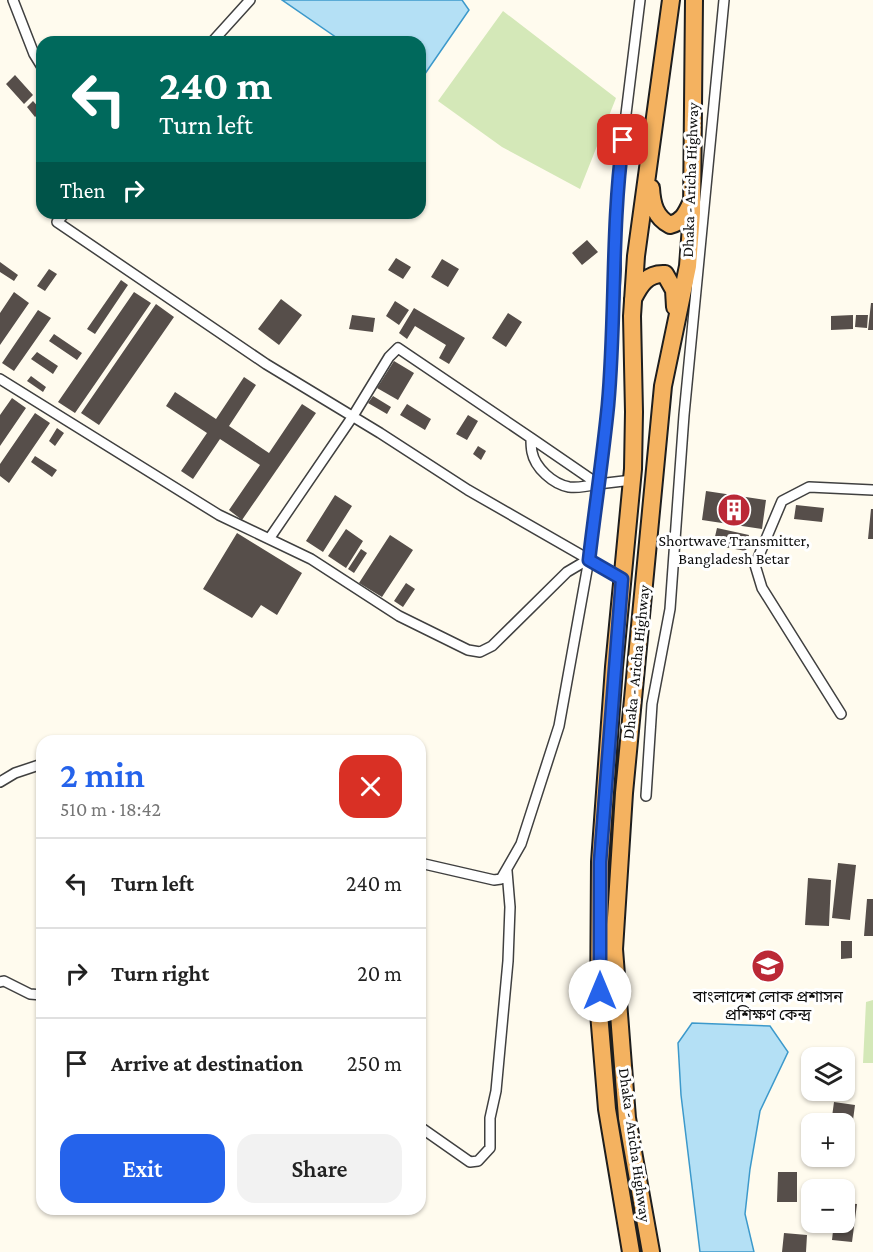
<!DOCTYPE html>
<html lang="en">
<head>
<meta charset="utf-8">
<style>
  :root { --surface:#fff; --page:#f2f2f2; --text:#222; --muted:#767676; --line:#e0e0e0; --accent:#2563eb }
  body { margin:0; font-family:"Crimson Pro","Noto Sans Bengali",serif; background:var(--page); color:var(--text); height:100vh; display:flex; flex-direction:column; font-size:22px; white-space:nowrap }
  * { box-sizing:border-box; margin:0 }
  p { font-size:20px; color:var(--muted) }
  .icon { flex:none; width:33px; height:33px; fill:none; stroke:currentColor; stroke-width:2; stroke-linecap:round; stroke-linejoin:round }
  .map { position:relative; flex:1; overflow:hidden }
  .details { position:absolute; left:36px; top:735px; width:390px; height:480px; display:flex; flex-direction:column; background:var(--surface); border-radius:18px; box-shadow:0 2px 4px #0004 }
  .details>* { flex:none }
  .top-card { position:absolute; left:36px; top:36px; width:390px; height:183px; border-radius:18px; box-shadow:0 2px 4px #0004; background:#00695c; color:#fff; overflow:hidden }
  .tools { position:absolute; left:801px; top:1047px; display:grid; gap:12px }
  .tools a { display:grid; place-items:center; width:54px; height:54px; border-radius:12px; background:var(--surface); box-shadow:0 2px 4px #0004; font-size:30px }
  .pin { position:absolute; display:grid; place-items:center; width:51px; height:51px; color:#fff; margin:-26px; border-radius:12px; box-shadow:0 3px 9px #0006 }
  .me { position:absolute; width:66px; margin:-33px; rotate:0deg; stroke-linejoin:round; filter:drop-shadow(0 0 4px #0008) }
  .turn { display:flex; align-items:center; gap:21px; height:126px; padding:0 24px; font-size:27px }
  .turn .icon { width:78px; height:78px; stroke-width:2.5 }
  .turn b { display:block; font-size:42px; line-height:51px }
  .then { display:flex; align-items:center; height:57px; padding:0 24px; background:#0003; gap:12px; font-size:22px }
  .round { display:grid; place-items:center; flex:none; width:63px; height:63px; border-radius:18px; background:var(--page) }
  .overview { display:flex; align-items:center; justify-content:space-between; height:102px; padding:0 24px }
  h1 { font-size:36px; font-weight:600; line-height:45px; color:var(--accent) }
  .button { display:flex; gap:12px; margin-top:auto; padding:12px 24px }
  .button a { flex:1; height:69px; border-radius:18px; background:var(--accent); color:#fff; font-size:24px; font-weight:600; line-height:69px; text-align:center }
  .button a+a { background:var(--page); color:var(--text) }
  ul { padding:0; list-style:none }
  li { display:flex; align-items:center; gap:18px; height:90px; padding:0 24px; border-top:2px solid var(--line) }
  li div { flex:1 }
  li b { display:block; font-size:22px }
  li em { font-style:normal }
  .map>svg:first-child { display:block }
  .green { fill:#d4e8b8 }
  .water { fill:#b4e0f5; stroke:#3c99cb; stroke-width:1.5 }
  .building { fill:#564e4a }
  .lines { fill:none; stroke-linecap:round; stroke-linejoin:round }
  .minor-casing { stroke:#404040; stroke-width:12 }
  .trunk-casing { stroke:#1e1e1e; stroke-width:20 }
  .minor { stroke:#fff; stroke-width:9 }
  .trunk { stroke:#f4b260; stroke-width:16 }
  .route-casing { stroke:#184099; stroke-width:15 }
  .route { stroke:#2563eb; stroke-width:10 }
  .labels { text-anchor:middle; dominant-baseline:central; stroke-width:6; stroke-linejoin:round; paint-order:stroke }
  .street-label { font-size:16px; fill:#0d0d0d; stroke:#fff }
  .poi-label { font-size:16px; fill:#0d0d0d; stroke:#fff }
</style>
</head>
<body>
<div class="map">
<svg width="873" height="1252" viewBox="0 0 873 1252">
  <rect width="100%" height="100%" fill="#fffbee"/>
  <path class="green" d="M503 11 616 98 580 189 502 147 438 101Z
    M873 1000V1063H863L866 1002Z"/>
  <path class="water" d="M282 0H462L469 10 420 81V42H343Z
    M692 1023 770 1026 788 1052 760 1111 750 1169 745 1214 754 1252H700L681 1095 678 1043Z"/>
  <path class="building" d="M15 75 33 95 24 104 6 84Z
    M33 101 42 111 35 117 27 107Z
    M587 240 598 252 582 265 572 253Z
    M396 258 411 267 403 279 388 270Z
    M442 259 459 269 448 287 431 277Z
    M0 262 18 275 14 281 0 272Z
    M49 269 57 274 45 291 37 286Z
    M121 280 128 285 95 334 87 329Z
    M14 292 29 303 0 345V313Z
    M134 292 151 303 75 413 58 402Z
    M281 299 302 315 279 345 258 329Z
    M395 301 409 310 399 325 386 316Z
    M871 303H873V330H868Z
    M156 304 174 317 99 425 81 413Z
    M414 308 465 338 449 364 439 358 446 345 415 326 407 339 399 333Z
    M38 310 51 318 14 371 2 363Z
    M508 313 522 322 506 347 492 338Z
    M352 315 375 318 373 332 349 329Z
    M853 315V329L831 330V316Z
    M856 315H868L867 328 855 327Z
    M54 334 82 353 77 360 49 341Z
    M37 352 58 366 53 374 31 359Z
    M394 361 414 373 398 400 377 388Z
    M31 376 46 387 43 392 27 381Z
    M244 377 256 385 229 426 269 453 302 404 316 413 242 520 229 510 260 465 220 439 193 479 181 471 207 433 166 406 175 392 216 419Z
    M373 396 391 407 387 414 368 403Z
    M12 398 26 408 0 446V415Z
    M407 404 431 419 425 430 400 415Z
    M35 413 50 423 9 483 0 476V464Z
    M468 415 478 421 467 440 456 434Z
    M57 428 64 433 55 446 49 441Z
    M478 446 486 451 481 460 473 454Z
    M35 456 57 470 52 477 31 462Z
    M706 491 766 500 762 529 702 520Z
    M335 495 352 506 323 552 306 541Z
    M796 505 824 508 822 522 794 519Z
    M871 509H873V539H868Z
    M717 528 749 535 746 551 713 545Z
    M346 529 363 541 346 568 328 556Z
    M237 533 302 573 277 615 261 605 252 618 203 589Z
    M390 535 413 550 382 597 359 583Z
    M361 549 367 553 354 573 348 569Z
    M406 583 415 589 403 607 394 601Z
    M838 863 856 865 850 920 832 918Z
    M808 878 831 880 829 926 805 925Z
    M867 899H873V936H864Z
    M841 941H852V958L841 959Z
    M834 1102 855 1105 850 1143H844V1124H831Z
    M778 1172H797V1202H777Z
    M844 1203 857 1204 852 1242 832 1240 834 1222H844Z
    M784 1233 807 1235 806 1252H782Z"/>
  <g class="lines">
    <g class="minor-casing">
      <path id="minor" d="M13 0 34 54 42 67
        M212 42 250 0
        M65 213 57 222 266 364 380 433 468 490 623 579
        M0 379 219 515 311 559 399 616 468 650 480 652 492 646 567 572 589 559
        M531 438 598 484
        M632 480 598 484 608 405 616 269 615 233 620 163 640 0
        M269 539 353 416 389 357 398 348 531 438C531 442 531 447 532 452 535 468 553 484 569 487 578 488 589 486 598 484
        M841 714 762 588 755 565 782 501 809 487 873 490
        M0 782 15 773 42 764
        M646 796 652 704 670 609 684 415 724 0
        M420 863 494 880 501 879 521 844 559 726 589 559 598 484
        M0 982 4 981 30 994 42 995
        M420 1127 470 1162 478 1161 490 1148V1118L496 1091 508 961 510 907 507 871"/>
    </g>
    <g class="trunk-casing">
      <path id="trunk" d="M651 188C652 204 655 217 670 225 682 222 686 214 691 203
        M633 299C640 285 647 273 665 274L674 290 675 307
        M631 1252 607 1109 599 1013 600 862 614 667 633 469 634 412 632 316 636 256 671 0
        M651 1252 627 1118 614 949 624 793 663 386 688 266 692 213 694 0"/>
    </g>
    <use href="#minor" class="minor"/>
    <use href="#trunk" class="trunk"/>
  </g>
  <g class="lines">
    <g class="route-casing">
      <path id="route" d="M600 991V862L622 579 589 560C595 508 603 456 608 405 616 317 611 228 623 140"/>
    </g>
    <use href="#route" class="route"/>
  </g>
  <defs>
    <g id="building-disc" transform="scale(1.725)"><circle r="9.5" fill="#bb2836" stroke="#fff"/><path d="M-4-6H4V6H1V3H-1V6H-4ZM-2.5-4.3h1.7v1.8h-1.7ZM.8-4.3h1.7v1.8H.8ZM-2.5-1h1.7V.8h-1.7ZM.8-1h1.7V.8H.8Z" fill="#fff"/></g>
    <g id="university-disc" transform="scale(1.725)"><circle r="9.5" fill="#bb2836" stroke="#fff"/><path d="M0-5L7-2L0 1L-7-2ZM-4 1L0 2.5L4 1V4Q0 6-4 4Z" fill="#fff"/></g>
  </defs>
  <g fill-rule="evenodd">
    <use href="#building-disc" x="734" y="510"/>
    <use href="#university-disc" x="768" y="966"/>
  </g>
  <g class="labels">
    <g class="street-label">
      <text transform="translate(690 180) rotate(-88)">Dhaka - Aricha Highway</text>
      <text transform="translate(636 662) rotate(-84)">Dhaka - Aricha Highway</text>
      <text transform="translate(635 1145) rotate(82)">Dhaka - Aricha Highway</text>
    </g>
    <g class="poi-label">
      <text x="734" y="540">Shortwave Transmitter,<tspan x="734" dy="18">Bangladesh Betar</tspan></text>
      <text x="768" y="996">বাংলাদেশ লোক প্রশাসন<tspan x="768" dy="18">প্রশিক্ষণ কেন্দ্র</tspan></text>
    </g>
  </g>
</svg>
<div class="tools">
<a><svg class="icon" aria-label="layers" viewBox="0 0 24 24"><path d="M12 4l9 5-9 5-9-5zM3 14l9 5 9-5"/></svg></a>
<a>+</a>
<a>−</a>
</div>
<div class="pin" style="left:623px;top:140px;background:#d93025"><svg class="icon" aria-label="arrive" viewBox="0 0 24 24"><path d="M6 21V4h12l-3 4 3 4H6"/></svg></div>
<svg class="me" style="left:600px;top:991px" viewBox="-20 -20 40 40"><circle r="19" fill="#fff"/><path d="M0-13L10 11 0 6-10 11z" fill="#2563eb"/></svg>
<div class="top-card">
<div class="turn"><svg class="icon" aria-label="left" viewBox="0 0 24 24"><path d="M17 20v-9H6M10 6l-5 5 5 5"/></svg><div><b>240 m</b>Turn left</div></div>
<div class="then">Then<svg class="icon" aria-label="right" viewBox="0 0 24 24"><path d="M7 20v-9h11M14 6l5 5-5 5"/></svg></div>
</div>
<section class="details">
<div class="overview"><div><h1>2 min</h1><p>510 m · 18:42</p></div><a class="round" style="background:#d93025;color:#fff"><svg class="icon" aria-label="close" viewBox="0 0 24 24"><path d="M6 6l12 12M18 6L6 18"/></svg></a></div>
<ul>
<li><svg class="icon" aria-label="left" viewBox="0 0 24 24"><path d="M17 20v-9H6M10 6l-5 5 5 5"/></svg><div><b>Turn left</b></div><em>240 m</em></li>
<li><svg class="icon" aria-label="right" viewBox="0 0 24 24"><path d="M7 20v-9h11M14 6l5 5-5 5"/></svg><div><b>Turn right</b></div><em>20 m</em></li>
<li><svg class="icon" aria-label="arrive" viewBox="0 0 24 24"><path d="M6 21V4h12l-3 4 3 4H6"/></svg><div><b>Arrive at destination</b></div><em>250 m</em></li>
</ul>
<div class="button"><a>Exit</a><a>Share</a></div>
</section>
</div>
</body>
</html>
